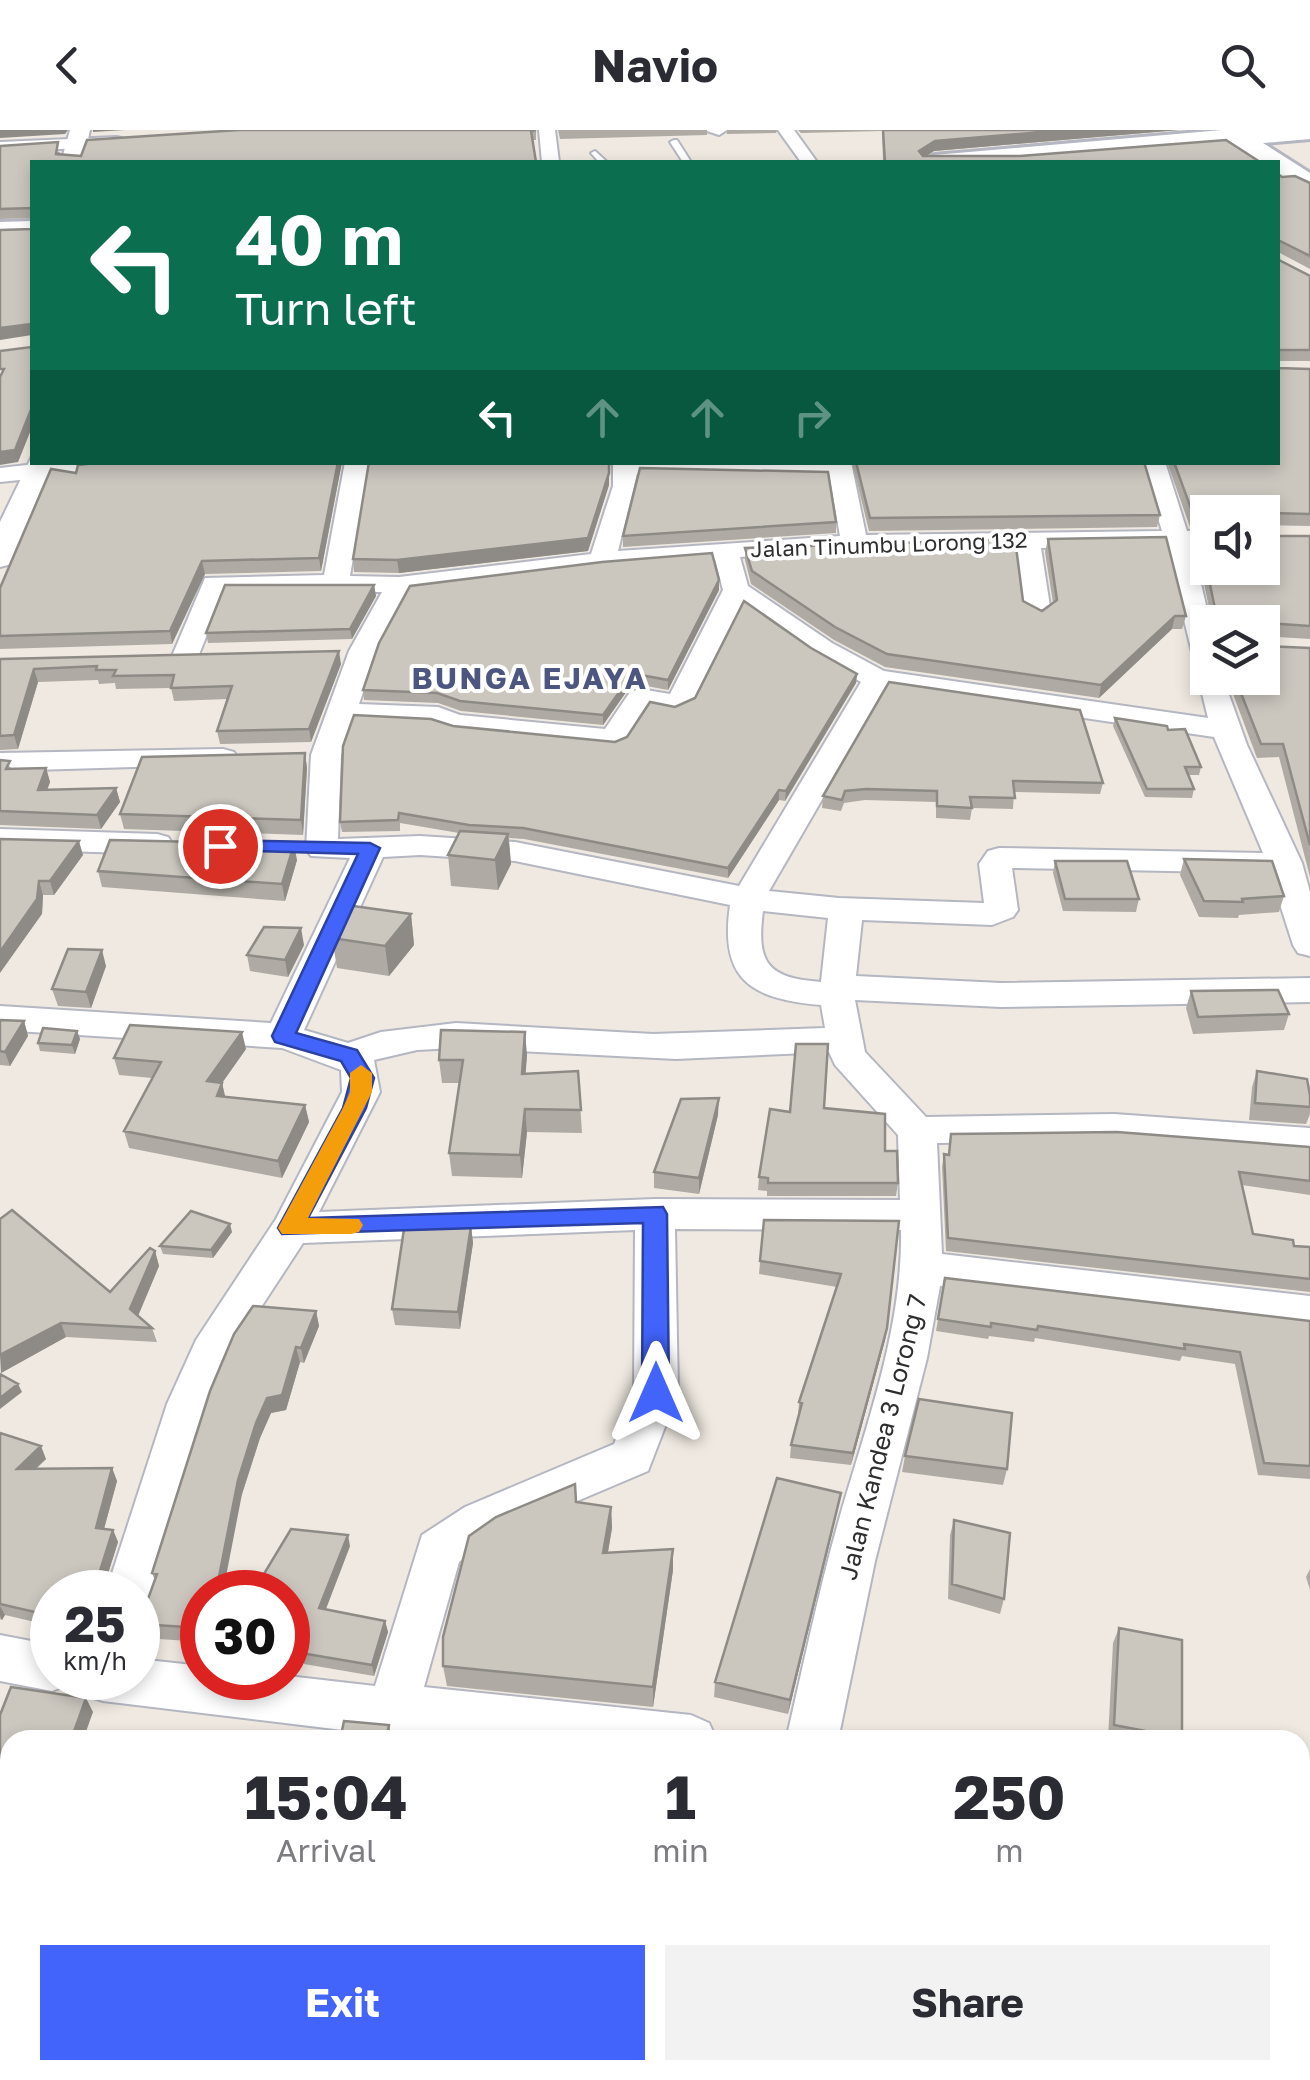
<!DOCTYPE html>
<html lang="en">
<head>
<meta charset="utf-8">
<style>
  :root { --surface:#fff; --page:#f2f2f3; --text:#2b2b33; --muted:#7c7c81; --accent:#4264fb }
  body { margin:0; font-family:"Golos Text",sans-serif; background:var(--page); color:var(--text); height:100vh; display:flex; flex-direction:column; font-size:38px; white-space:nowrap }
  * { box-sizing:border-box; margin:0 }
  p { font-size:32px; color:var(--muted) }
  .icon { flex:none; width:55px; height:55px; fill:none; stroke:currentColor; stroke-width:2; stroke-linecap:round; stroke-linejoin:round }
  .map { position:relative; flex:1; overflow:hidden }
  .panel { position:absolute; left:0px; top:1600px; width:1310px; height:350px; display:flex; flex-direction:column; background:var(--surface); border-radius:30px 30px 0 0; box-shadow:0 5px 15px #0003 }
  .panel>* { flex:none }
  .hud { position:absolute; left:30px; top:30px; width:1250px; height:305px; border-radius:0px; box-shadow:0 5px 15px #0003; background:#0b6e4f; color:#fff; overflow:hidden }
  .tools { position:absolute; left:1190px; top:365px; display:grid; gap:20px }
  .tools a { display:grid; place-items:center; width:90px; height:90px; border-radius:0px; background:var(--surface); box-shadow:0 5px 15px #0003; font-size:50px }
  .speed { position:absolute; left:30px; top:1440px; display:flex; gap:20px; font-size:50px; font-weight:700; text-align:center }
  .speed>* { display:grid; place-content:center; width:130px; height:130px; border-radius:50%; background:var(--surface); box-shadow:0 5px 15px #0003; line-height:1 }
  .speed small { font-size:25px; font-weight:400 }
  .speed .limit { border:15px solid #d22; background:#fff; color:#111 }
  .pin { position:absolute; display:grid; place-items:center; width:85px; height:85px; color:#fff; margin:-42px; border:5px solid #fff; border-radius:50%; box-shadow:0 2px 10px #0007 }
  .me { position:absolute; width:110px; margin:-55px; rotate:0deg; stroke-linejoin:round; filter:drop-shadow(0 0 8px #0008) }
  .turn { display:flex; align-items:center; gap:35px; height:210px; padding:0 40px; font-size:45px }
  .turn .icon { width:130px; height:130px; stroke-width:2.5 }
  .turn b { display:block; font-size:70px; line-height:85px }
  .lanes { display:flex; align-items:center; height:95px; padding:0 40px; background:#0003; justify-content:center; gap:50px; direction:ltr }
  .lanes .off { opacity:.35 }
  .eta { display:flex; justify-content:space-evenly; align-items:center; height:170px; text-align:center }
  .eta b { font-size:60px; font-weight:700; line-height:70px }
  .button { display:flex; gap:20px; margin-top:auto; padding:20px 40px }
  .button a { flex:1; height:115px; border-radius:0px; background:var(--accent); color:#fff; font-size:40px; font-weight:700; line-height:115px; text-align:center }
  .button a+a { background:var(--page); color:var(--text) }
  header { display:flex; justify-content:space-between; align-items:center; height:130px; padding:0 40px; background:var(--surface); font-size:45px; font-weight:700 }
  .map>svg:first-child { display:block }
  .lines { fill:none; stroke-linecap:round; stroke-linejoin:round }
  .service-casing { stroke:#b4b7c1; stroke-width:4 }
  .minor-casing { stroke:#b4b7c1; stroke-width:4 }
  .tertiary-casing { stroke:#b4b7c1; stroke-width:4 }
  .secondary-casing { stroke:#b4b7c1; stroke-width:6 }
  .service { fill:#fff; fill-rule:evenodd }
  .minor { fill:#fff; fill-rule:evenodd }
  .tertiary { fill:#fff; fill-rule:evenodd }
  .secondary { fill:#fff; fill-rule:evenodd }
  .wall { fill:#afaba4 }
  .shaded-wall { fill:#8e8b86 }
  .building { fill:#cbc7bf; stroke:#8e8b86; stroke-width:2.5 }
  .route { fill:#4264fb; stroke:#2b41a3; stroke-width:2.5 }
  .slow { fill:#f59e0b }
  .labels { text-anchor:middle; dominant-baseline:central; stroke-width:8; stroke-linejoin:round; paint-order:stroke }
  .far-street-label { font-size:22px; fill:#2e2e2e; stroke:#fff }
  .street-label { font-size:25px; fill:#2e2e2e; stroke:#fff }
  .far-district-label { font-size:30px; font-weight:bold; letter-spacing:2.5px; fill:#4d5680; stroke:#fff }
</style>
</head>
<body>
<header><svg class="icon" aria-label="back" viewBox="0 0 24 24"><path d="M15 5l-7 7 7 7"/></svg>Navio<svg class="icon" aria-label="search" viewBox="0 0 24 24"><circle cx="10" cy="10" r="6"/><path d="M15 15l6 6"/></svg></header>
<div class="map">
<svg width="1310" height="1950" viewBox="0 0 1310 1950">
  <rect width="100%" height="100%" fill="#efe9e1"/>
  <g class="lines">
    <g class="service-casing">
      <path id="service" d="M674 10H677L691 32H683L670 12Z
        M595 21 607 32H599L591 23Z"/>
    </g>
    <g class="minor-casing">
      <path id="minor" d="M539 0H555L559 32H542Z
        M704 0H727L719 5Z
        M778 0H794L817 32H801Z
        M116 7 122 8V16L0 22V12Z
        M53 332H139L128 339 0 352V338Z
        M345 332H369L350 446 399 447 591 424 613 356V332H851L866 405 1162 401 1141 332H1165L1187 401 1208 400V416H1192L1210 492 1208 548H1223L1247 615 1302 733 1310 762V826L1298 823 1293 815 1270 743 1012 738 1018 780 1013 787 992 795 862 790 856 846 1001 853 1310 848V872L1001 877 855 870 865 922 926 987 1114 984 1310 998V1026L1114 1011 937 1013 942 1124 1310 1166V1200L940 1156 927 1228 875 1431 838 1610H786C803 1537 818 1464 838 1393 865 1298 903 1199 901 1100L675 1099 678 1263 648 1341 497 1405 459 1432 424 1557 691 1585 709 1593 717 1610H464L392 1606 103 1571 85 1565 78 1548H138V1529L202 1536V1548L288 1546 375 1556 422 1405 465 1377 614 1314 634 1263 635 1100 303 1113 235 1217 211 1274 147 1477 138 1481V1462H106L167 1274 196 1210 276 1089 342 962 341 940 282 918 0 900V876L271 893 350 728 311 726 306 719 311 625 349 521 382 462H224L196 532 186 534 172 526 205 448 324 445ZM637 344 830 349 840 406 618 421ZM1166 416 1208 588 884 541 832 513 748 456 740 427 807 422 1016 418 1025 483 1038 491 1051 483 1041 418ZM715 429 723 460 670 564 640 559 630 562 605 599 460 585 438 577 359 574 377 521 409 462 602 438ZM742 475 812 525 861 552 739 756 515 712 420 706 338 709 341 625 353 591 433 595 454 602 614 618 624 615 648 578 676 583 691 576ZM886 559 1214 607 1263 723 999 718 988 721 979 734 984 773 839 768 769 761ZM420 725 515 731 730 775C719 850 751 869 821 875L825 898 653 904 456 893 381 902 348 913 304 900 383 727ZM763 781 828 788 821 852C768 848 756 834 763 781ZM456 918 676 929 829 922 835 935 898 1005 900 1070 655 1069 319 1082 380 962 374 930 417 920Z
        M223 619 234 622 238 628 234 634 0 641V623Z
        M0 699 157 704 168 707 173 714 168 721 157 724 0 719Z
        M0 1505 52 1515V1548H73L70 1554 52 1561 0 1551Z
        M1300 1648 1310 1649V1701L1300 1700Z
        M0 1855 10 1856V1914L0 1913Z
        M295 1940H353L350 1950H292Z
        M1225 1940H1283L1284 1950H1226Z"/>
    </g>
    <g class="tertiary-casing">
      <path id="tertiary" d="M70 0H90L83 32H61Z
        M32 326V332H58L16 427 12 434 0 437V392Z"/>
    </g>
    <g class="secondary-casing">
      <path id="secondary" d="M1222 0H1310V9L1263 13 1310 43V61L1278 44V32H1261L1235 15 1018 32H922L934 25Z
        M32 91V107L0 108V92Z"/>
    </g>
    <use href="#service" class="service"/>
    <use href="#minor" class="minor"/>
    <use href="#tertiary" class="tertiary"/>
    <use href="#secondary" class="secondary"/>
  </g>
  <path class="wall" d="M536 0V10L32 32V297L18 332 32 217V88L0 89V16L60 22V24L81 26Z
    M558 0H707V5L560 9Z
    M727 0H777L776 3 727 4Z
    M798 0H1179L934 21 927 26 1260 32H883L882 1 801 3Z
    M1278 44 1282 47 1310 53V139L1278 122 1279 130 1310 146V231H1278V238L1310 239V396L1263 395 1208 382V396L1190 397 1167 332H1278Z
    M104 332H342L321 441 205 444 172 514 0 519V458L76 343Z
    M609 332V355L588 421 399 443 354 442 353 429Z
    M852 332H1144L1160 385 1157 397 869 401Z
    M836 392V403L623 417V406Z
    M1310 406V509L1262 506V492H1212L1197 420 1200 407Z
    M1048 409 1186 486 1182 499H1172L1099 568 885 537 834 510 751 454 745 430V418L1023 471 1042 481 1053 473 1045 422Z
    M374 455 376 466 352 509 208 513 206 503Z
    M719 460 668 560 641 555 629 558 603 595 461 581 438 573 364 570 363 560Z
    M1266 516 1310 518V747L1279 627 1257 628 1227 548H1262Z
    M811 518 857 544 856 553 785 671 779 670 728 748 524 709 509 708 511 734 498 760 451 756 448 725 459 703 400 693V701L342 702 340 692 453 596 615 612 627 607 675 577Z
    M0 529 341 534 311 612 220 614 217 601 228 569 174 571 171 558 116 559 115 553 99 554 98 550 38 552 18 619 0 620Z
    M889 552 1103 653 1100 664 1014 662 1013 679 972 678 970 690 936 688V672L865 670 844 673 841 681 822 678 823 666Z
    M1115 588 1168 600 1201 637 1199 645H1188L1194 659 1192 668 1145 667 1113 596Z
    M305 623 307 638 303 705 124 699 120 684Z
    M0 630 13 639 46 638 50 652 47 660 116 658 120 672 101 699 0 695Z
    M0 709 83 725 54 765H43L42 784Z
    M1184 729 1284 766 1279 782 1239 785 1238 788 1199 787 1180 745Z
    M297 730 285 771 102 757 98 741Z
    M1055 731 1139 769 1136 782 1063 781 1053 743Z
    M411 784 414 815 389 846 337 838 332 808Z
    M304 815 288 847 250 841 247 825Z
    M106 836 91 878 58 876 52 859Z
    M1191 861 1289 884 1284 900 1193 904 1186 878Z
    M0 890 24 891 28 906 10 936 0 935Z
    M77 901 80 909 75 924 40 921 38 913Z
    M246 919 222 953 225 967 305 975 309 992 282 1048 129 1018 124 1001 152 948 119 945 114 928Z
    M527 925 525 944 578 941 582 1003 527 1002 522 1048 452 1046 449 1023 459 953H442L439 930Z
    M1257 941 1310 965V984L1306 994 1249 990 1252 957Z
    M824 978 885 1021 898 1053 896 1066H767V1061L758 1060 759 1047 790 982Z
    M718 985 699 1064 654 1058V1042Z
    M951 1004 1310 1017V1065L1242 1055 1253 1104 1294 1116 1310 1117V1162L946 1121 942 1037 944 1024 948 1025Z
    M0 1089 110 1162 155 1121 159 1136 138 1186 152 1198 157 1212 66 1207 1 1243Z
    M764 1090 899 1091 885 1210 851 1335 790 1328 791 1315 799 1285H798L799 1272 837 1157 759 1144Z
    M471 1096 473 1113 460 1199 395 1195 392 1179Z
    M232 1102 213 1128 163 1124 160 1116Z
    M945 1148 1310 1191V1349L1258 1345 1235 1234 1182 1226 1180 1231 1035 1208 1034 1212 989 1206 988 1209 936 1201Z
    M316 1181 319 1196 304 1233 300 1232 286 1280 271 1283 260 1308 242 1364 202 1462V1512L145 1508 139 1494 155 1451 152 1443Z
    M0 1303 46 1329 36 1339 112 1338 117 1351 104 1399 113 1400 118 1412 105 1453 52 1462V1496L5 1485 2 1490 0 1489Z
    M905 1326 1007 1339 1003 1355 902 1342Z
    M841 1363 838 1378 788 1584 714 1567 715 1552Z
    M576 1372 611 1377 612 1398 608 1423 673 1419V1440L653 1577 447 1556 443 1536Z
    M954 1390 1004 1469 1000 1484 948 1469 950 1405Z
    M350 1416 326 1479 385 1491 388 1502 374 1546 304 1534 302 1525 288 1523V1462Z
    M1310 1439V1460L1306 1447Z
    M1119 1498 1182 1608 1181 1610 1108 1609 1113 1513Z
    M93 1582 10 1610V1659L0 1658V1585Z
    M1300 1746 1310 1747V1862L1300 1861Z
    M923 1940H1010V1950H924Z
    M1084 1940H1190L1192 1950H1086Z"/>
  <path class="shaded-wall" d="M0 0H68L65 4 0 8Z
    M93 0H125L93 2Z
    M1066 0H1179L934 21 918 31 919 21 935 11Z
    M32 194V205L0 210V198Z
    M32 277V297L18 332 0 335V322Z
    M338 332H342L321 441 319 428Z
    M609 343V355L588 421 399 443 397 430Z
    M202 431 205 444 172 514 170 501Z
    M719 450V460L668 560V550Z
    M374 455 376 466 352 509 350 499Z
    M1175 486 1172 499 1099 568 1101 555Z
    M339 521 341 534 311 612 309 599Z
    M34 539 38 552 18 619 14 605Z
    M857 544 856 553 785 671 786 661Z
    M641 545V555L629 558 603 595V585L629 548Z
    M305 623 307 638 303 705 301 690Z
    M46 638 50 652 42 674 38 660Z
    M116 658 120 672 101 699 97 685Z
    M779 660V670L728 748V738Z
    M508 704 511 734 498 760 495 730Z
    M79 711 83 725 54 765 50 751Z
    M294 714 297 730 285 771 282 754Z
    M39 751 43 765 42 784 0 843V822Z
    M411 784 414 815 389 846 385 816Z
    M301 798 304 815 288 847 285 830Z
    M102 820 106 836 91 878 86 862Z
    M24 891 28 906 10 936 5 922Z
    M77 901 80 909 75 924 72 915Z
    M242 902 246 919 222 953 226 970 221 983 207 951Z
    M525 902 527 925 524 967 522 944Z
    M719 968 718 985 699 1064V1048Z
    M305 975 309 992 282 1048 278 1031Z
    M525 979 527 1002 522 1048 520 1025Z
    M230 1094 232 1102 213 1128 211 1120Z
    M471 1096 473 1113 460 1199 458 1182Z
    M155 1121 159 1136 135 1193 130 1179Z
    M316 1181 319 1196 304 1233 301 1218Z
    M61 1193 66 1207 1 1243 0 1225Z
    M887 1198 885 1210 851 1335 853 1323Z
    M296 1217 300 1232 286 1280 271 1283 260 1308 242 1364 223 1462H216L238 1350 256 1293 267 1268Z
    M18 1254 22 1262 0 1279V1268Z
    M41 1316 46 1329 22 1351 17 1339Z
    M112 1338 117 1351 101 1410 96 1398Z
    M841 1363 838 1378 788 1584 790 1570Z
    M611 1377 612 1398 604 1444 603 1423Z
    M113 1400 118 1412 105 1453 100 1462H88Z
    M348 1405 350 1416 322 1489 319 1478Z
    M673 1419V1440L653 1577V1557Z
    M0 1476 5 1485 2 1490 0 1486Z
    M385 1491 388 1502 374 1546 372 1535Z
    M86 1568 93 1582 83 1610H71Z
    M389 1595 392 1610H386Z"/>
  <path class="building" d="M239 0H536L531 1 536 32H32V277L15 320 0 322V247L4 239H0V221L32 217V194L0 198V100L32 99V78L0 79V16L58 12 56 24 81 26 87 10Z
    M883 0H1066L935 11 919 21 923 26H1020L1226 10 1260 32H885Z
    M1278 44 1282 47 1295 46 1310 53V126L1278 110 1279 130 1310 146V220H1278V238L1310 239V384L1265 383 1262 397V382H1208L1193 384 1174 332H1278Z
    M104 332H338L319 428 202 431 170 501 0 506V458L51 339 76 343 78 335Z
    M369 332H609V343L588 408 397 430 353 429Z
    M856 332H1144L1160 385 870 388Z
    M640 338 828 342 836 392 623 406Z
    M1262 403 1265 406H1310V496L1266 493 1262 496V492H1231V489L1217 488 1200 407 1208 406V438H1262Z
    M1166 407 1186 486H1175L1101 555 887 524 835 497 752 441 745 418 1015 409 1023 471 1042 481 1057 470 1048 409Z
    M712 423 719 450 668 550 641 545 629 548 603 585 460 571 437 563 363 560 379 513 410 456 602 432Z
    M225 455H374L350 499 206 503Z
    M744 471 811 518 857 544 786 661 779 660 728 738 523 698 469 695 399 683 398 690 340 692 343 616 354 585 431 589 453 596 615 612 627 607 650 572 675 577 695 568Z
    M1262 513 1266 516 1310 518V715L1283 614H1261L1235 548H1262Z
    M339 521 309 599 217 601 232 556 171 558 174 545 113 546 116 540H96L97 536 34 539 14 605 0 606V529Z
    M889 552 1080 580 1103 653 1013 651 1015 668 970 667 972 678 937 676V661L866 659 845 661 842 670 823 666Z
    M1115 588 1167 596 1168 600 1185 599 1201 637H1185L1194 659H1147Z
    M305 623 301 690 120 684 142 627Z
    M0 630 10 631 6 639 46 638 38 660 116 658 97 685 0 681Z
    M460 701 508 704 495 730 448 725Z
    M0 709 79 711 50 751H39L37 769 0 822Z
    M110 710 294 714 282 754 98 741Z
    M1184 729 1272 731 1284 766 1242 769 1243 772 1204 771Z
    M1055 731H1127L1139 769H1065Z
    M346 775 411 784 385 816 332 808Z
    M264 797 301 798 285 830 247 825Z
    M68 819 102 820 86 862 52 859Z
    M1278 860 1289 884 1198 887 1191 861Z
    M0 890 24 891 5 922 0 921Z
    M130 895 242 902 207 951 222 953 217 966 305 975 278 1031 124 1001 161 932 114 928Z
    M43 898 77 901 72 915 38 913Z
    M441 900 525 902 522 944 578 941 581 980 525 979 520 1025 449 1023 463 930H439Z
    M796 914H828L824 978 885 984V1021H897L898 1053H768V1048L759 1047 770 979 790 982Z
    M1257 941 1307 949 1310 965V977L1255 973Z
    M719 968 699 1048 654 1042 681 969Z
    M1117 1002 1310 1017V1051L1239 1042 1253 1104 1293 1110 1294 1116 1310 1117V1149L948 1108 944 1024 949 1025 951 1004Z
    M12 1080 110 1162 150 1118 155 1121 130 1179 152 1198 61 1193 0 1225V1089Z
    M191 1081 230 1094 211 1120 160 1116Z
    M764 1090 899 1091 887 1198 853 1323 791 1315 802 1273 799 1272 841 1144 760 1131Z
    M471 1096 458 1182 392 1179 404 1099Z
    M945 1148 1310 1191V1336L1264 1333 1240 1222 1184 1214 1185 1219 1038 1196 1037 1200 991 1193V1197L938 1189Z
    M253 1176 316 1181 301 1218 296 1217 282 1265 267 1268 256 1293 238 1350 216 1462H202V1498L139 1494 157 1444 152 1443 210 1261 234 1204Z
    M0 1244 18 1254 0 1268Z
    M919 1269 1012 1283 1007 1339 905 1326Z
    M0 1303 41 1316 17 1339 112 1338 96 1398 113 1400 100 1441 88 1462H52V1486L0 1474Z
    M777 1348 841 1363 790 1570 715 1552Z
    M575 1354 576 1372 611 1377 603 1423 673 1419 653 1557 443 1536V1507L469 1406 496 1387Z
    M954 1390 1010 1403 1004 1469 952 1454Z
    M291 1399 348 1405 319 1478 385 1491 372 1535 301 1523 304 1515 288 1513V1462H253Z
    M1119 1498 1182 1510V1608L1114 1595Z
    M11 1557 86 1568 71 1610H10V1646L0 1645V1585Z
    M344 1591 389 1595 386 1610H340Z
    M1300 1746 1310 1747V1845L1300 1844Z
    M749 1940H899V1950H747Z
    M928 1940H1010V1950H930Z
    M1092 1940H1190L1192 1950H1094Z"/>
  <path class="route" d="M220 710 370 713 380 718 296 903 357 920 374 948 366 978 308 1088 663 1077 667 1084 669 1263 665 1270 656 1274 646 1270 642 1263 643 1093 282 1104 278 1098 343 978 351 948 341 931 275 912 272 906 358 724 214 720V712Z"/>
  <path class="slow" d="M361 935 372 943V962L308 1088 359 1089 363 1095 359 1102 351 1104H282L278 1098 343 978 350 962V943Z"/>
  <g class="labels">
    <g class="far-street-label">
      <text transform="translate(889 414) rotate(-2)">Jalan Tinumbu Lorong 132</text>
    </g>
    <g class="street-label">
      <text transform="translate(882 1307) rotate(-76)">Jalan Kandea 3 Lorong 7</text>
    </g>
    <g class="far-district-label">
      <text x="530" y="548">BUNGA EJAYA</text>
    </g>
  </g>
</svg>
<div class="tools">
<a><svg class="icon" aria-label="sound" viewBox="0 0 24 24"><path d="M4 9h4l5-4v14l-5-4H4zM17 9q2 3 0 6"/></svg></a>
<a><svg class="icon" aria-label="layers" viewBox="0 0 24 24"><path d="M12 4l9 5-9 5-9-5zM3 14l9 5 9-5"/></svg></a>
</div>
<div class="speed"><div>25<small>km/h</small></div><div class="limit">30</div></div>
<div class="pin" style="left:220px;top:716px;background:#d93025"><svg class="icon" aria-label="arrive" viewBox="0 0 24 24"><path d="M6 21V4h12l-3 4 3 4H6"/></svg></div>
<svg class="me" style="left:656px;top:1263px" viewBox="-20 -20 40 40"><path d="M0-17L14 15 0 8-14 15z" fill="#4264fb" stroke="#fff" stroke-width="4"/></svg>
<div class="hud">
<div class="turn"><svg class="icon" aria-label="left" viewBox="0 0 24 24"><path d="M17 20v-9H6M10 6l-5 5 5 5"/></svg><div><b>40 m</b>Turn left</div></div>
<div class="lanes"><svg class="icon" aria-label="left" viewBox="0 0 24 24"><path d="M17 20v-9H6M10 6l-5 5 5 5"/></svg><svg class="icon off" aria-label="ahead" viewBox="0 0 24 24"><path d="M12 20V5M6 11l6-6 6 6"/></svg><svg class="icon off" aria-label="ahead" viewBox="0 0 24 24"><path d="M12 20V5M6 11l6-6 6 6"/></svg><svg class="icon off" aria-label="right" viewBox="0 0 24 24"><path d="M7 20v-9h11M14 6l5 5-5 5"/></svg></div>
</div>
<section class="panel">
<div class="eta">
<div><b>15:04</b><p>Arrival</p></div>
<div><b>1</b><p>min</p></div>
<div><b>250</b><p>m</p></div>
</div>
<div class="button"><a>Exit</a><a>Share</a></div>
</section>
</div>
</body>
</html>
